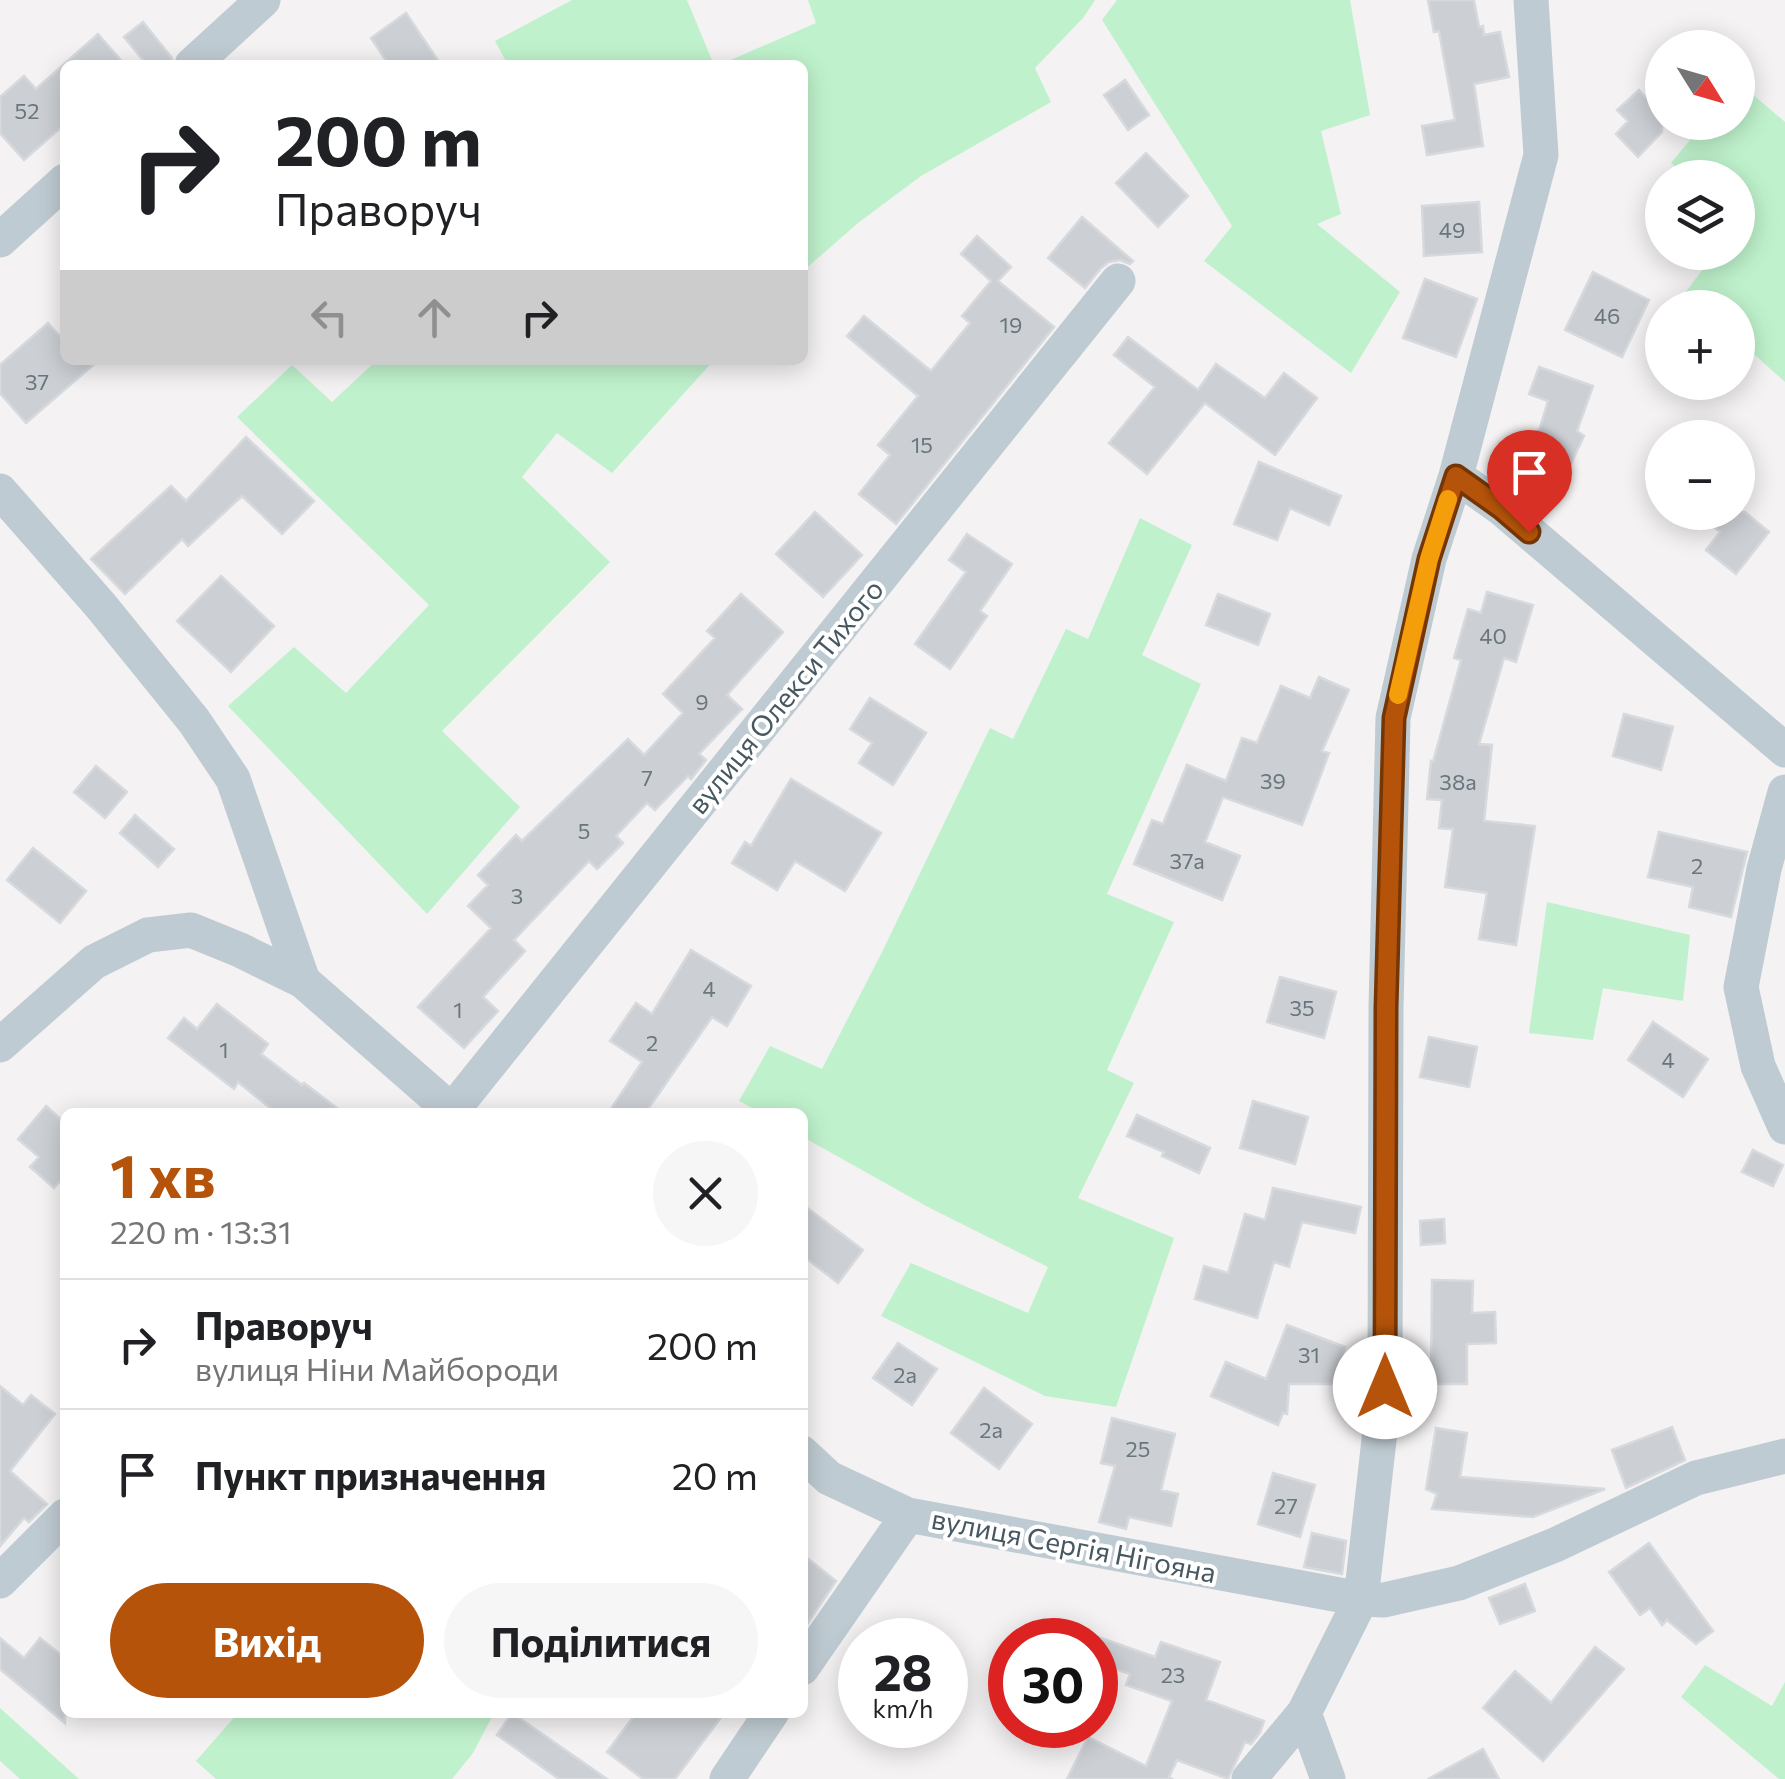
<!DOCTYPE html>
<html lang="uk">
<head>
<meta charset="utf-8">
<style>
  :root { --surface:#fff; --page:#f6f6f6; --text:#202124; --muted:#757577; --line:#e0e0e0; --accent:#b45309 }
  body { margin:0; font-family:Commissioner,sans-serif; background:var(--page); color:var(--text); height:100vh; display:flex; flex-direction:column; font-size:38px; white-space:nowrap }
  * { box-sizing:border-box; margin:0 }
  p { font-size:32px; color:var(--muted) }
  .icon { flex:none; width:55px; height:55px; fill:none; stroke:currentColor; stroke-width:2; stroke-linecap:round; stroke-linejoin:round }
  .map { position:relative; flex:1; overflow:hidden }
  .drawer { position:absolute; left:60px; top:1108px; width:748px; height:610px; display:flex; flex-direction:column; background:var(--surface); border-radius:15px; box-shadow:0 5px 25px #0003 }
  .drawer>* { flex:none }
  .banner { position:absolute; left:60px; top:60px; width:748px; height:305px; border-radius:15px; box-shadow:0 5px 25px #0003; background:#fff; color:var(--text); overflow:hidden }
  .needle { width:65px; rotate:127deg }
  .buttons { position:absolute; left:1645px; top:30px; display:grid; gap:20px }
  .buttons a { display:grid; place-items:center; width:110px; height:110px; border-radius:50%; background:var(--surface); box-shadow:0 5px 25px #0003; font-size:50px }
  .speed { position:absolute; left:838px; top:1618px; display:flex; gap:20px; font-size:50px; font-weight:700; text-align:center }
  .speed>* { display:grid; place-content:center; width:130px; height:130px; border-radius:50%; background:var(--surface); box-shadow:0 5px 25px #0003; line-height:1 }
  .speed small { font-size:25px; font-weight:400 }
  .speed .limit { border:15px solid #d22; background:#fff; color:#111 }
  .pin { position:absolute; display:grid; place-items:center; width:85px; height:85px; color:#fff; margin:-102px -42px; border-radius:50% 50% 50% 0; rotate:-45deg; box-shadow:0 0 10px #0007 }
  .pin .icon { rotate:45deg }
  .me { position:absolute; width:110px; margin:-55px; rotate:0deg; stroke-linejoin:round; filter:drop-shadow(0 0 8px #0008) }
  .turn { display:flex; align-items:center; gap:35px; height:210px; padding:0 50px; font-size:45px }
  .turn .icon { width:130px; height:130px; stroke-width:2.5 }
  .turn b { display:block; font-size:70px; line-height:85px }
  .lanes { display:flex; align-items:center; height:95px; padding:0 50px; background:#0003; justify-content:center; gap:50px; direction:ltr }
  .lanes .off { opacity:.35 }
  .round { display:grid; place-items:center; flex:none; width:105px; height:105px; border-radius:52px; background:var(--page) }
  .summary { display:flex; align-items:center; justify-content:space-between; height:170px; padding:0 50px }
  h1 { font-size:60px; font-weight:700; line-height:75px; color:var(--accent) }
  .cta { display:flex; gap:20px; margin-top:auto; padding:20px 50px }
  .cta a { flex:1; height:115px; border-radius:60px; background:var(--accent); color:#fff; font-size:40px; font-weight:700; line-height:115px; text-align:center }
  .cta a+a { background:var(--page); color:var(--text) }
  ul { padding:0; list-style:none }
  li { display:flex; align-items:center; gap:30px; height:130px; padding:0 50px; border-top:2px solid var(--line) }
  li div { flex:1 }
  li b { display:block; font-size:38px }
  li em { font-style:normal }
  .map>svg:first-child { display:block }
  .green { fill:#bff2cc }
  .building { fill:#ccd0d4; stroke:#d6d9dd; stroke-width:2.5 }
  .lines { fill:none; stroke-linecap:round; stroke-linejoin:round }
  .minor { stroke:#bfcbd2; stroke-width:35 }
  .route-casing { stroke:#753606; stroke-width:25 }
  .route { stroke:#b45309; stroke-width:18 }
  .slow { stroke:#f59e0b; stroke-width:18 }
  .labels { text-anchor:middle; dominant-baseline:central; stroke-width:8; stroke-linejoin:round; paint-order:stroke }
  .number-label { font-size:22px; fill:#69767e }
  .street-label { font-size:28px; fill:#485861; stroke:#fff }
</style>
</head>
<body>
<div class="map">
<svg width="1785" height="1779" viewBox="0 0 1785 1779">
  <rect width="100%" height="100%" fill="#f4f2f2"/>
  <path class="green" d="M572 0H687L714 65H508L495 41Z
    M808 0H1095L1083 18 1035 68 1051 102 921 176 858 223 803 271 802 65H719L816 23Z
    M1117 0H1350L1370 115 1321 131 1341 214 1317 224 1400 292 1351 373 1204 261 1232 226 1102 20Z
    M1738 82 1785 122V382L1738 340V308L1701 307 1685 293 1715 253 1738 252V178L1687 177 1671 163 1704 123 1738 122Z
    M377 360H714L612 473 557 433 522 477 610 562 442 731 520 807 427 914 228 706 294 647 346 693 429 605 237 417 292 365 332 402Z
    M1140 518 1192 545 1142 655 1201 684 1107 894 1174 922 1107 1070 1134 1083 1078 1198 1174 1238 1116 1407 1045 1396 881 1316 911 1263 1028 1313 1048 1267 928 1207 803 1137 802 1112H760L739 1101 770 1046 822 1069 882 952 990 728 1013 739 1066 629 1088 639Z
    M1547 902 1690 935 1683 1001 1603 988 1593 1040 1529 1033Z
    M1705 1665 1772 1706 1785 1682V1779H1779L1681 1697Z
    M0 1708 79 1779H20L0 1761Z
    M238 1713V1712L494 1713 473 1753 452 1779H216L196 1761Z"/>
  <path class="building" d="M1428 0H1474L1479 27 1483 26 1484 35 1500 32 1509 77 1474 84 1483 146 1427 155 1422 126 1455 120 1439 31 1434 32Z
    M406 13 441 65H389L371 38Z
    M143 22 172 58 171 65H147L124 37Z
    M98 34 125 65H65V124L24 160 0 133V97L24 76 36 89Z
    M1125 80 1149 115 1128 130 1104 95Z
    M1662 87V132L1638 157 1616 134 1628 121 1617 110 1639 90 1649 101Z
    M1146 153 1188 196 1158 227 1116 183Z
    M1479 202 1482 252 1424 256 1422 206Z
    M1082 217 1133 261 1130 264 1120 260 1109 262 1101 268 1085 288 1048 258Z
    M977 236 1011 267 998 281 1054 327 896 524 859 494 890 455 878 445 918 396 847 336 864 316 931 371 970 323 962 316 991 281 961 254Z
    M1593 272 1649 300 1622 357 1565 330Z
    M1425 279 1477 299 1456 357 1403 338Z
    M48 323 65 342V360H99L26 423 0 393V365Z
    M1128 337 1198 390 1216 364 1265 398 1284 373 1317 398 1275 455 1205 403 1147 474 1109 443 1155 387 1114 355Z
    M1539 367 1593 386 1577 431 1584 436 1550 508 1512 480 1532 454 1548 401 1529 394Z
    M246 437 314 501 282 534 242 496 188 546 182 539 125 594 91 559 171 486 186 501Z
    M1259 462 1341 496 1329 525 1290 508 1277 540 1234 524Z
    M815 512 862 555 823 597 776 554Z
    M1697 512H1745L1769 532 1736 574 1706 550 1720 532Z
    M967 534 1012 564 980 611 987 616 950 669 915 644 966 572 949 560Z
    M221 576 274 626 231 672 177 621Z
    M1487 592 1533 605 1516 662 1504 658 1479 744 1492 745 1484 821 1535 826 1516 945 1479 939 1487 893 1445 887 1453 829 1439 828 1442 800 1427 799 1431 761 1433 762 1461 660 1454 658 1468 609 1481 613Z
    M741 594 783 632 727 695 742 709 699 754 706 760 691 779 688 776 655 810 647 803 616 836 623 843 597 869 589 861 514 940 525 951 483 997 498 1011 464 1048 418 1007 491 928 468 906 488 885 478 875 516 835 522 841 628 739 644 755 683 713 663 694 715 638 707 631Z
    M1218 594 1270 614 1258 645 1206 625Z
    M1319 677 1349 690 1322 751 1329 753 1302 825 1223 797 1205 842 1240 856 1222 900 1134 864 1152 820 1163 824 1187 765 1226 781 1242 738 1257 743 1281 686 1310 698Z
    M870 698 926 733 893 785 859 763 872 743 850 729Z
    M1624 714 1673 727 1661 770 1613 756Z
    M96 766 127 792 105 818 74 792Z
    M791 779 881 833 845 891 795 861 777 890 732 863 745 842 751 846Z
    M135 815 174 849 158 867 120 833Z
    M1659 832 1747 852 1731 917 1689 907 1693 887 1648 877Z
    M33 848 86 891 60 923 7 880Z
    M691 950 751 986 727 1026 712 1017 646 1112H609L642 1062 610 1041 636 1003 652 1014Z
    M1280 977 1336 992 1324 1038 1267 1022Z
    M217 1004 268 1044 261 1054 302 1085 304 1083 342 1112H275L238 1082 234 1089 168 1038 184 1018 197 1029Z
    M1653 1022 1708 1059 1683 1097 1628 1060Z
    M1429 1037 1477 1047 1469 1087 1420 1077Z
    M1253 1101 1308 1117 1295 1164 1240 1148Z
    M46 1106 65 1123V1180L63 1178 54 1188 30 1167 39 1157 18 1139Z
    M1137 1115 1210 1148 1199 1173 1162 1156 1164 1152 1127 1136Z
    M1753 1150 1783 1165 1773 1186 1742 1172Z
    M1273 1188 1361 1207 1355 1233 1302 1222 1289 1267 1274 1262 1257 1318 1195 1299 1204 1266 1228 1273 1245 1214 1265 1220Z
    M802 1204 863 1250 838 1283 802 1255Z
    M1444 1219 1445 1243 1421 1245 1420 1221Z
    M1432 1280 1473 1281 1472 1313 1495 1312 1496 1343 1467 1344V1384H1431Z
    M1287 1325 1345 1347 1332 1384H1289L1287 1414 1283 1413 1278 1425 1211 1396 1226 1362 1266 1379Z
    M898 1343 937 1369 912 1405 873 1378Z
    M0 1386 23 1405 31 1395 55 1414 10 1471 47 1504 29 1522 24 1518 0 1546Z
    M984 1388 1032 1424 999 1469 951 1433Z
    M1112 1418 1175 1434 1161 1490 1178 1494 1171 1526 1129 1517 1126 1529 1099 1522 1115 1466 1101 1463Z
    M1672 1427 1685 1460 1626 1488 1612 1450Z
    M1436 1428 1467 1433 1460 1477 1605 1489 1533 1517 1432 1509 1437 1494 1426 1489Z
    M1273 1473 1315 1485 1300 1537 1258 1524Z
    M1312 1533 1346 1541 1342 1574 1304 1567Z
    M1649 1543 1713 1631 1696 1644 1667 1620 1662 1625 1650 1608 1640 1615 1609 1572Z
    M802 1554 836 1581 807 1624 802 1621Z
    M1525 1584 1535 1611 1500 1624 1489 1598Z
    M1095 1636 1155 1657 1161 1642 1220 1662 1206 1700 1264 1721 1260 1733 1251 1744 1245 1742 1228 1779 1177 1760 1169 1777 1172 1779H1067L1088 1737 1146 1766 1172 1701 1126 1685 1130 1674 1095 1662Z
    M0 1638 24 1658 40 1638 65 1658V1723L0 1669Z
    M1595 1647 1624 1669 1543 1761 1483 1708 1515 1671 1551 1703Z
    M637 1712H725L675 1779H643L607 1752Z
    M512 1713 607 1779H559L497 1735Z
    M1483 1749 1499 1779H1428Z"/>
  <g class="lines">
    <path class="minor" d="M192 65 263 0
      M0 240 65 181
      M1456 476 1501 508 1785 750
      M0 491 101 606 194 721 233 779 303 981 453 1112
      M1785 792 1764 869 1741 987 1758 1066 1785 1127
      M0 1045 94 962 148 935 191 930 240 950 303 981
      M451 1112 1118 281
      M802 1453 829 1478 908 1515 1361 1599 1384 1600 1459 1583 1555 1545 1696 1478 1785 1456
      M0 1581 65 1516
      M802 1668 908 1515
      M727 1779 772 1712
      M1249 1779 1304 1713
      M1328 1779 1304 1713 1361 1599 1385 1387 1386 1008 1393 718 1429 559 1456 476 1541 155 1531 0"/>
  </g>
  <g class="lines">
    <g class="route-casing">
      <path id="route" d="M1385 1387 1386 1008 1394 718 1429 559 1456 476 1501 508 1529 532"/>
    </g>
    <use href="#route" class="route"/>
    <path class="slow" d="M1398 695 1429 559 1448 499"/>
  </g>
  <g class="labels">
    <g class="number-label">
      <text x="27" y="110">52</text>
      <text x="1452" y="229">49</text>
      <text x="1607" y="315">46</text>
      <text x="1011" y="324">19</text>
      <text x="37" y="381">37</text>
      <text x="922" y="444">15</text>
      <text x="1493" y="635">40</text>
      <text x="702" y="701">9</text>
      <text x="647" y="777">7</text>
      <text x="1273" y="780">39</text>
      <text x="1458" y="781">38а</text>
      <text x="584" y="830">5</text>
      <text x="1187" y="860">37а</text>
      <text x="1697" y="865">2</text>
      <text x="517" y="895">3</text>
      <text x="709" y="988">4</text>
      <text x="1302" y="1007">35</text>
      <text x="458" y="1009">1</text>
      <text x="652" y="1042">2</text>
      <text x="224" y="1049">1</text>
      <text x="1668" y="1059">4</text>
      <text x="1309" y="1354">31</text>
      <text x="905" y="1374">2а</text>
      <text x="991" y="1429">2а</text>
      <text x="1138" y="1448">25</text>
      <text x="1286" y="1505">27</text>
      <text x="1173" y="1674">23</text>
    </g>
    <g class="street-label">
      <text transform="translate(785 696) rotate(-51)">вулиця Олекси Тихого</text>
      <text transform="translate(1074 1545) rotate(11)">вулиця Сергія Нігояна</text>
    </g>
  </g>
</svg>
<div class="buttons">
<a><svg class="needle" viewBox="-14 -14 28 28"><path d="M0-13l5 13h-10z" fill="#e53935"/><path d="M0 13l5-13h-10z" fill="#757577"/></svg></a>
<a><svg class="icon" aria-label="layers" viewBox="0 0 24 24"><path d="M12 4l9 5-9 5-9-5zM3 14l9 5 9-5"/></svg></a>
<a>+</a>
<a>−</a>
</div>
<div class="speed"><div>28<small>km/h</small></div><div class="limit">30</div></div>
<div class="pin" style="left:1529px;top:532px;background:#d93025"><svg class="icon" aria-label="arrive" viewBox="0 0 24 24"><path d="M6 21V4h12l-3 4 3 4H6"/></svg></div>
<svg class="me" style="left:1385px;top:1387px" viewBox="-20 -20 40 40"><circle r="19" fill="#fff"/><path d="M0-13L10 11 0 6-10 11z" fill="#b45309"/></svg>
<div class="banner">
<div class="turn"><svg class="icon" aria-label="right" viewBox="0 0 24 24"><path d="M7 20v-9h11M14 6l5 5-5 5"/></svg><div><b>200 m</b>Праворуч</div></div>
<div class="lanes"><svg class="icon off" aria-label="left" viewBox="0 0 24 24"><path d="M17 20v-9H6M10 6l-5 5 5 5"/></svg><svg class="icon off" aria-label="ahead" viewBox="0 0 24 24"><path d="M12 20V5M6 11l6-6 6 6"/></svg><svg class="icon" aria-label="right" viewBox="0 0 24 24"><path d="M7 20v-9h11M14 6l5 5-5 5"/></svg></div>
</div>
<section class="drawer">
<div class="summary"><div><h1>1 хв</h1><p>220 m · 13:31</p></div><a class="round"><svg class="icon" aria-label="close" viewBox="0 0 24 24"><path d="M6 6l12 12M18 6L6 18"/></svg></a></div>
<ul>
<li><svg class="icon" aria-label="right" viewBox="0 0 24 24"><path d="M7 20v-9h11M14 6l5 5-5 5"/></svg><div><b>Праворуч</b><p>вулиця Ніни Майбороди</p></div><em>200 m</em></li>
<li><svg class="icon" aria-label="arrive" viewBox="0 0 24 24"><path d="M6 21V4h12l-3 4 3 4H6"/></svg><div><b>Пункт призначення</b></div><em>20 m</em></li>
</ul>
<div class="cta"><a>Вихід</a><a>Поділитися</a></div>
</section>
</div>
</body>
</html>
